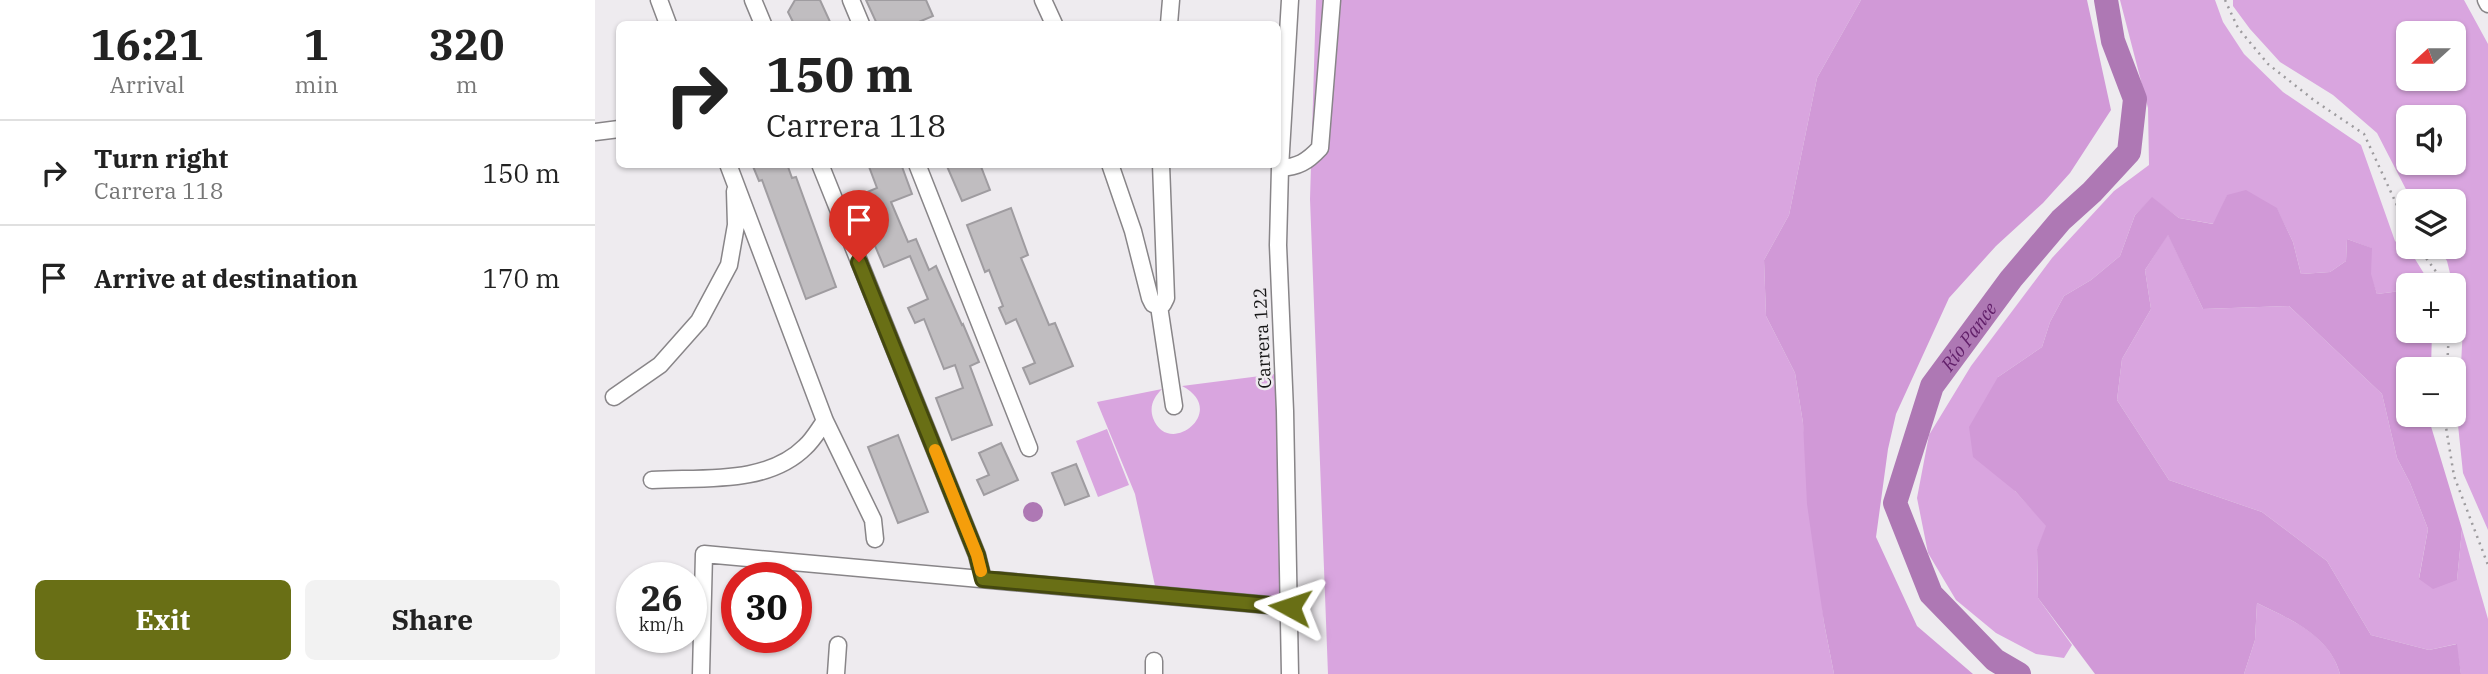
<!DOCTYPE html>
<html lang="en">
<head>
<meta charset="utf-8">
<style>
  :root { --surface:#fff; --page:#f2f2f2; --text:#222; --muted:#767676; --line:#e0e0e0; --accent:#696f15 }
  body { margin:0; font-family:"IBM Plex Serif",serif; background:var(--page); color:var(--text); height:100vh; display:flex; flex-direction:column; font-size:26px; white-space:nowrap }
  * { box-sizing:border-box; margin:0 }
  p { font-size:23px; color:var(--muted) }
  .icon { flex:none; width:38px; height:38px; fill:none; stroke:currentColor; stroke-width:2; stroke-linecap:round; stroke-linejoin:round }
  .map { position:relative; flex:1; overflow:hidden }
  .side { display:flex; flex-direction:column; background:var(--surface); width:595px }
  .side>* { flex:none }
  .guide { position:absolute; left:21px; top:21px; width:665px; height:147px; border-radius:10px; box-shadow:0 2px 5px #0004; background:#fff; color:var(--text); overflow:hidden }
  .needle { width:46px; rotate:249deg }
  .fabs { position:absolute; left:1801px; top:21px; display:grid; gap:14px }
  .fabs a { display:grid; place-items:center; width:70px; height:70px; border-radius:10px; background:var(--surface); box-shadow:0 2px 5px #0004; font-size:35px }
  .speed { position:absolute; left:21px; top:562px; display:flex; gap:14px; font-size:35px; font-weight:700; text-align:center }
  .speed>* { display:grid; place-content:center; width:91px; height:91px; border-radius:50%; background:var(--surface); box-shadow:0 2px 5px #0004; line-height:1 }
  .speed small { font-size:18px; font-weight:400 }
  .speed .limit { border:10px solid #d22; background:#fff; color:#111 }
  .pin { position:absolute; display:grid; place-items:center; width:60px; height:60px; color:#fff; margin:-72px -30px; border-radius:50% 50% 50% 0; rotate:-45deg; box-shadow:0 0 7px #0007 }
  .pin .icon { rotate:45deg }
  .me { position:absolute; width:77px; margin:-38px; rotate:275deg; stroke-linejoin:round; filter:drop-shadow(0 0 5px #0008) }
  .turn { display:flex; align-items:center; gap:24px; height:147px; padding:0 35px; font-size:32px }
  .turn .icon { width:91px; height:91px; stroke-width:2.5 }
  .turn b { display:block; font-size:49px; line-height:60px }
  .eta { display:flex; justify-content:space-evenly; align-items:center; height:119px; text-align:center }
  .eta b { font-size:42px; font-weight:800; line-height:49px }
  .cta { display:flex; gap:14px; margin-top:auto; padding:14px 35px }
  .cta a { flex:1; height:80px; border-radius:10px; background:var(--accent); color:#fff; font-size:28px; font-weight:800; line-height:80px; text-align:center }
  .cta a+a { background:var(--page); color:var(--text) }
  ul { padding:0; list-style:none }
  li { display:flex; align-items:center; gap:21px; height:105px; padding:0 35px; border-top:2px solid var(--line) }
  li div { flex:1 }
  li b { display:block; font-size:26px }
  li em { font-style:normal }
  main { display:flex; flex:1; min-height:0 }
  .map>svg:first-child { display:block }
  .green { fill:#d9a5df; fill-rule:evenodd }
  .forest { fill:#d199d7 }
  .water { fill:#ae78b4 }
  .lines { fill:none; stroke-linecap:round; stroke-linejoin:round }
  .river { stroke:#ae78b4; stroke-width:24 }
  .building { fill:#c0bdc0; stroke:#9f9ca0; stroke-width:2 }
  .minor-casing { stroke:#888588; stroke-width:19 }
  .path { stroke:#9d9b9e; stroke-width:2.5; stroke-dasharray:2 5; stroke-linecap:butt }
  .minor { stroke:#fff; stroke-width:16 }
  .route-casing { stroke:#44480e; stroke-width:18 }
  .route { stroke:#696f15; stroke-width:12 }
  .slow { stroke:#f59e0b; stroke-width:12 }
  .labels { text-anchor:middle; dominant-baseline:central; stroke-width:5; stroke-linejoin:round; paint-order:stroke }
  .street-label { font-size:18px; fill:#161516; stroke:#eeebef }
  .water-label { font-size:19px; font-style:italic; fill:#611f69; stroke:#eeebef }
</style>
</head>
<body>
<main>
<section class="side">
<div class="eta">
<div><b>16:21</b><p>Arrival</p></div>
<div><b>1</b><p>min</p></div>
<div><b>320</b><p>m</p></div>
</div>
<ul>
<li><svg class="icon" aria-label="right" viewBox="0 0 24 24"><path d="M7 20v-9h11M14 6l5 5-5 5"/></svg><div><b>Turn right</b><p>Carrera 118</p></div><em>150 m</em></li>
<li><svg class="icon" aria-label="arrive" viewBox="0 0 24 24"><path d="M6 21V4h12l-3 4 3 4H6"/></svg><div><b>Arrive at destination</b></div><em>170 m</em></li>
</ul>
<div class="cta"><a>Exit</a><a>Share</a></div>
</section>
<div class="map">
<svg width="1893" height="674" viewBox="0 0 1893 674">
  <rect width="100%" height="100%" fill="#eeebef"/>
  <path class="green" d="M721 0H1266L1222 78 1194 215 1169 260 1171 316 1200 373 1208 423 1229 623 1239 674H733L715 199Z
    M1525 0H1620L1628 22 1649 54 1688 92 1766 145 1800 241 1820 259 1836 285H1813V290L1782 294 1775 274 1776 248 1752 239 1751 261 1735 272 1706 274 1698 242 1682 209 1632 196 1619 224 1584 218 1557 198 1540 215 1525 256 1496 280 1469 296 1455 322 1447 347 1403 377 1420 491 1452 526 1442 550 1443 598 1477 645 1469 658 1441 654 1401 633 1361 600 1333 553 1322 498 1334 435 1376 366 1457 258 1519 191 1554 165 1553 108Z
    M1638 0H1869L1893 44V530L1868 473 1863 425 1868 326 1852 261 1843 247H1858V201H1817L1782 133 1738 95 1685 62 1655 29 1638 6ZM1813 33H1858V79H1813ZM1813 117H1858V163H1813Z
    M1573 234 1608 309 1694 306 1787 394 1802 458 1815 483 1833 529 1824 578 1862 580 1867 529 1893 619V674H1866L1861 644 1834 650 1776 635 1732 561 1667 512 1574 480 1522 400 1527 359 1556 309 1550 270Z
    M688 373 695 607 562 595 540 494 502 402 567 389C559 397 554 406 558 418 573 459 635 411 587 386Z
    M512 429 534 485 503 497 481 441Z
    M1662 603C1695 619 1735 635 1745 674H1649L1660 640Z"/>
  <path class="forest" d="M1266 0H1492L1516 110 1475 173 1448 203 1401 246 1354 298 1301 414 1293 449 1281 537 1322 626 1378 674H1239L1229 623 1212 504 1208 423 1200 373 1171 316 1169 260 1194 215 1222 78Z
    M1651 190 1682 208 1698 242 1706 274 1735 272 1751 261 1752 239 1777 248 1776 274 1782 294 1813 290V331H1837L1836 369H1813V415H1835V423L1867 529 1862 580 1838 589 1824 579 1833 529 1815 483 1802 458 1787 394 1694 306 1608 309 1573 235 1550 270 1556 309 1527 359 1522 400 1574 480 1667 512 1732 561 1776 635 1834 650 1862 644 1866 674H1745C1735 636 1695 619 1662 603L1660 640 1649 674H1500L1443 598 1442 549 1451 526 1420 491 1378 457 1374 427 1403 377 1447 347 1455 322 1469 296 1496 280 1525 256 1540 215 1557 197 1584 218 1618 224 1632 195Z"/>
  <path class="water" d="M428 512a10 10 0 1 1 20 0a10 10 0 1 1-20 0Z"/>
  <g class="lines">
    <path class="river" id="s1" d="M1424 674 1400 660 1336 594 1300 503 1337 386 1416 279 1466 220 1497 192 1534 152 1540 99 1518 41 1511 0"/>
  </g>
  <path class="building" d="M200 0H225L236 24H199L193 12Z
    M271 0H331L338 16 319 24H282Z
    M157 164H192L197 178 201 177 241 287 211 299 167 180 164 181Z
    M273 164H306L317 194 296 202 313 242 321 239 334 270 341 266 367 325 368 324 384 362 375 366 397 425 357 440 341 398 368 388 360 365 349 369 329 319 320 323 313 308 333 299 315 256 289 267 272 227 277 224 265 195 282 188Z
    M351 164H385L395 190 367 201Z
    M416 208 433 255 426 258 454 325 460 323 478 366 435 384 428 368 440 363 421 319 411 324 404 308 408 306 394 270 390 272 372 225Z
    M303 435 333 512 303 523 273 447Z
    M406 443 423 480 389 495 382 480 394 475 384 453Z
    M481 464 494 496 470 505 457 473Z"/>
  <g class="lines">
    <g class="minor-casing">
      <path id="minor" d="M64 0 73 24
        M158 0 168 24
        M256 0 266 24
        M448 0 459 24
        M695 0 685 168 683 245 690 411 695 674
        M1891 0 1893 4
        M574 24 576 0
        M0 132 24 129
        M133 164 230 421 278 520 280 539
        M225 164 382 555 388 579
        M322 164 434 448
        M515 164 538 231 555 298 558 304 564 306 579 406
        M685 168C703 167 712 162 725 148L737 0
        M564 306 568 304 571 298 566 164
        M19 397 65 365 104 321 134 265 141 225 140 191
        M57 480C107 477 172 485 210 447 218 440 224 429 230 421
        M106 674 109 554 695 607
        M241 674 243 645
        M559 674V661"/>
    </g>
    <path class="path" d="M1630 0 1643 28 1673 64 1720 101 1769 134 1813 229
      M1823 247 1845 277 1847 285
      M1852 369 1854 331
      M1849 415 1859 476 1893 565"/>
    <use href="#minor" class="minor"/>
  </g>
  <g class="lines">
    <g class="route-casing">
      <path id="route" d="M264 262 382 555 388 579 695 607"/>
    </g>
    <use href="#route" class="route"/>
    <path class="slow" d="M340 450 382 555 386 571"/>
  </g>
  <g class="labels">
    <g class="street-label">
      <text transform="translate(667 338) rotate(-93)">Carrera 122</text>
    </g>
    <g class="water-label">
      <text stroke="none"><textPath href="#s1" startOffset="402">Río Pance</textPath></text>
    </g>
  </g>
</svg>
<div class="fabs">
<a><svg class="needle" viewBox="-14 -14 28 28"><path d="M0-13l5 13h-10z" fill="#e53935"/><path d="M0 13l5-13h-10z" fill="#767676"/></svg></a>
<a><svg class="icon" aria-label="sound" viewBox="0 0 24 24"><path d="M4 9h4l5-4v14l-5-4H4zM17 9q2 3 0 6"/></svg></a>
<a><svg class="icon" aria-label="layers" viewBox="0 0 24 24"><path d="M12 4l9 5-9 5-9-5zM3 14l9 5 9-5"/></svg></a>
<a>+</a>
<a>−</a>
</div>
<div class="speed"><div>26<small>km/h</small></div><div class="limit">30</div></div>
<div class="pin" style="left:264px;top:262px;background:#d93025"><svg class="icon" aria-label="arrive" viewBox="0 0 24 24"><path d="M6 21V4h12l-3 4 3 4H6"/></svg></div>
<svg class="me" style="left:695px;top:607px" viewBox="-20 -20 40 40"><path d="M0-17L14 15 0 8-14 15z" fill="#696f15" stroke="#fff" stroke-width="4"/></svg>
<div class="guide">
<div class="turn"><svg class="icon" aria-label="right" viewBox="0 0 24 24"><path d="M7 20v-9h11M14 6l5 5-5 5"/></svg><div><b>150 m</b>Carrera 118</div></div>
</div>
</div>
</main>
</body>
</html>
